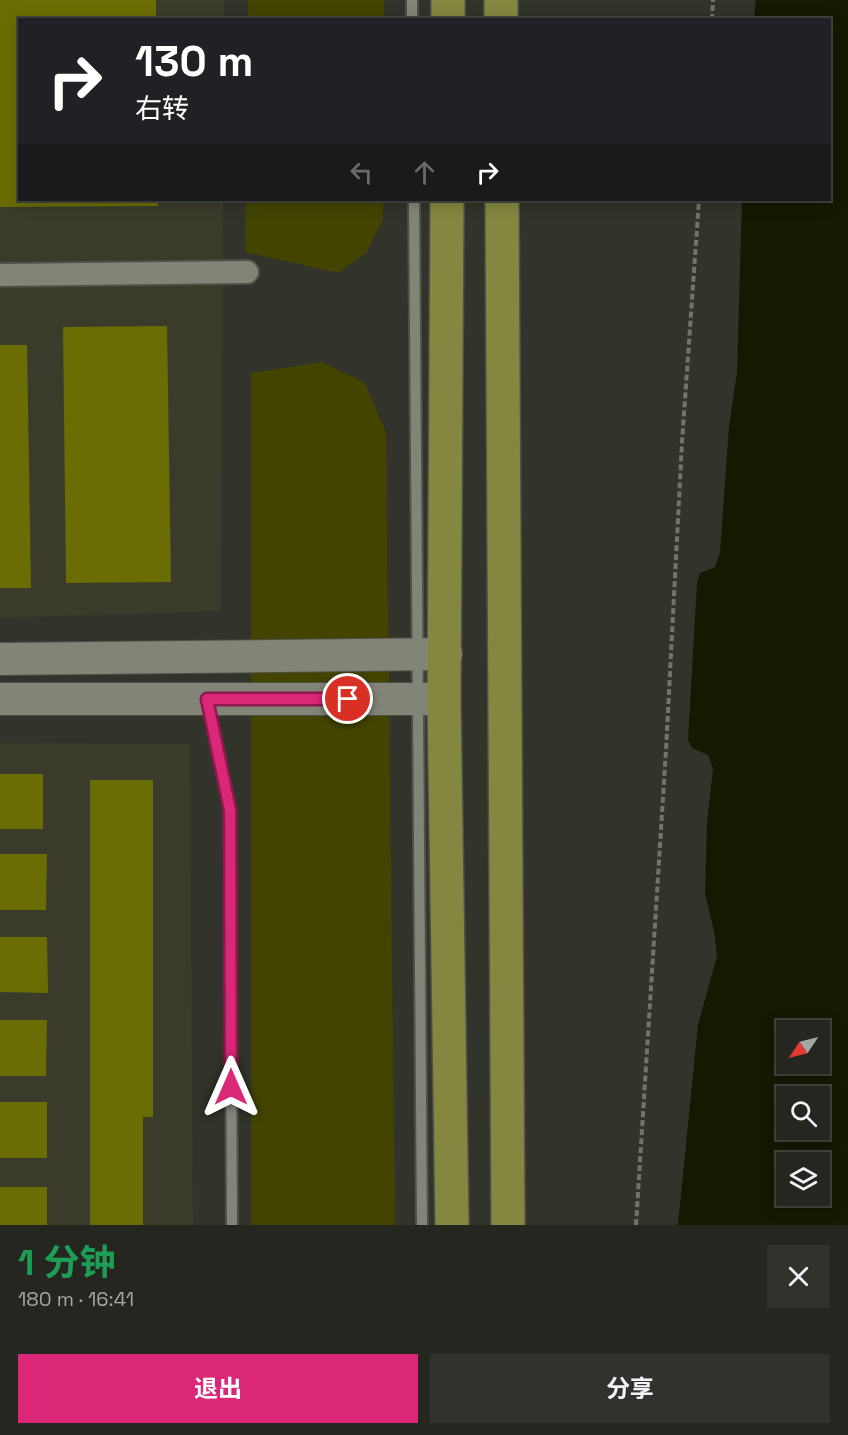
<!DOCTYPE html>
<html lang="zh">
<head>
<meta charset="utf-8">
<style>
  :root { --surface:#262620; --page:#32322d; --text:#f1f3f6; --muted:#a4a5a5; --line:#42433e; --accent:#db2777 }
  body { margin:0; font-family:"Space Grotesk","Noto Sans SC",sans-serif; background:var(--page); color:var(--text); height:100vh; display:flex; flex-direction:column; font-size:22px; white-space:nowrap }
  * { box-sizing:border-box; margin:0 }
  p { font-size:20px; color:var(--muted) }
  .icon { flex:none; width:33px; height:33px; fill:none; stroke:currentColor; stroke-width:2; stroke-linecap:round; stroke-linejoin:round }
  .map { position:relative; height:1225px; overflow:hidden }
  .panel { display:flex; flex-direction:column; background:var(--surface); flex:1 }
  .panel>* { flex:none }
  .hud { position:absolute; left:18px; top:18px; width:813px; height:183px; border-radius:0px; box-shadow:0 3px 15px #0003,0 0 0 2px var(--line); background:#202124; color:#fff; overflow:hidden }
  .needle { width:39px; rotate:235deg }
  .tools { position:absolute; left:776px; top:1020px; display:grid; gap:12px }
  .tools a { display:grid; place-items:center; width:54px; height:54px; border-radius:0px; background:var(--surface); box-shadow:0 3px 15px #0003,0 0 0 2px var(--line); font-size:30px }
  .pin { position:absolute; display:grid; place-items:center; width:51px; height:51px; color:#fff; margin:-26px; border:3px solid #fff; border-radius:50%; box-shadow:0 2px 6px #0007 }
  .me { position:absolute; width:66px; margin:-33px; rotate:0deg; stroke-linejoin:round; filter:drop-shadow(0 0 4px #0008) }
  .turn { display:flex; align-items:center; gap:21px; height:126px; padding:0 18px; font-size:27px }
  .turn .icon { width:78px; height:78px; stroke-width:2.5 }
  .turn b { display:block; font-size:42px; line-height:51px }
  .lanes { display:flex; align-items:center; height:57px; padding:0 18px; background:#0003; justify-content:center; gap:30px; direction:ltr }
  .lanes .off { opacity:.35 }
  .round { display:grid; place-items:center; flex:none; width:63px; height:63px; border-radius:0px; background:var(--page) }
  .summary { display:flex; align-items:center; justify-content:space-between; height:102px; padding:0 18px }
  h1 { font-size:36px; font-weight:700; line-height:45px; color:#1e9e55 }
  .action { display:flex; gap:12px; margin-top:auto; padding:12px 18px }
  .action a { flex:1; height:69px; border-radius:0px; background:var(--accent); color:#fff; font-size:24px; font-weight:700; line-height:69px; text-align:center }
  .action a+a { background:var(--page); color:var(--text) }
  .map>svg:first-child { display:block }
  .built { fill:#3a3b2b }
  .green { fill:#424400 }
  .water { fill:#171800; fill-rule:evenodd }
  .building { fill:#6a6d03 }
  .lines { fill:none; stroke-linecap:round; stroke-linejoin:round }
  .lane-casing { stroke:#4f5047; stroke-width:14 }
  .street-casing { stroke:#4f5047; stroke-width:26 }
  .secondary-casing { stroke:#4f5047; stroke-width:34 }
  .primary-casing { stroke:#4f5047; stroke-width:36 }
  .path { stroke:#72736b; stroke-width:4; stroke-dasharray:6 3; stroke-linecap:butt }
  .lane { stroke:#838478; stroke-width:10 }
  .street { stroke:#838478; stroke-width:22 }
  .secondary { stroke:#838478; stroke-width:32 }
  .primary { stroke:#84873f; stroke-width:33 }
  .route-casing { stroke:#8e194d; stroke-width:15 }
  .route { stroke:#db2777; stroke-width:10 }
</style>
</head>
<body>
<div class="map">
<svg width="848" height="1225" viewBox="0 0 848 1225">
  <rect width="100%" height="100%" fill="#32332a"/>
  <path class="built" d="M0 0H224V19L20 20V200H223L221 611 0 618Z
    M0 743 190 744 193 1225H0Z"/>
  <path class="green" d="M248 0H384V19H248Z
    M246 200H383V219L367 252 338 273 245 252Z
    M322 362 365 383 386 433 395 1225H251V373Z"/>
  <path class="water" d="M756 0H848V1225H678L698 1025 717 956 714 931 705 893 707 823 713 768 708 755 692 748 688 740 697 583 700 573 715 567 720 552 729 427 737 372 742 200H830V20L754 19ZM786 1030H819V1064H786ZM786 1096H819V1130H786ZM786 1162H819V1196H786Z"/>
  <path class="building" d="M0 0H156V20H20V200H158V206L0 207Z
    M167 326 171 582 66 583 63 327Z
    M0 345H27L31 588H0Z
    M0 774H43V829H0Z
    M90 780H153V1117H143V1225H90Z
    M0 854H47L46 910H0Z
    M0 937H47L48 993 0 992Z
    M0 1020H47L46 1076H0Z
    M0 1102H47V1158H0Z
    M0 1187H47V1225H0Z"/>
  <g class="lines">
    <g class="lane-casing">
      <path id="lane" d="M412 0V20
        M414 200 422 1225
        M208 702 230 810 232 1225"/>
    </g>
    <g class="street-casing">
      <path id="street" d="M0 275 247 272"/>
    </g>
    <g class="secondary-casing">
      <path id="secondary" d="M0 659 446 654
        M0 699H444"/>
    </g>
    <g class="primary-casing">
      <path id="primary" d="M501 0V20
        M448 20V0
        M447 200 444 699 452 1225
        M502 200 508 1225"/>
    </g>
    <path class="path" d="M712 20 713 0
      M636 1225 666 750 682 442 699 200"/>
    <use href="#lane" class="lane"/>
    <use href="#street" class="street"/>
    <use href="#secondary" class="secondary"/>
    <use href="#primary" class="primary"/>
  </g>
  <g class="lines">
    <g class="route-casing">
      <path id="route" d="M231 1087 230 810 207 699H348"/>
    </g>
    <use href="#route" class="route"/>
  </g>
</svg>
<div class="tools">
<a><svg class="needle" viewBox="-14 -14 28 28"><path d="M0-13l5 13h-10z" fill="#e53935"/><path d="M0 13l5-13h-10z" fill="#a4a5a5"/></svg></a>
<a><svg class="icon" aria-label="search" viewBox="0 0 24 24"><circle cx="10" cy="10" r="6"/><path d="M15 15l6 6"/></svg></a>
<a><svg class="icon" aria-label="layers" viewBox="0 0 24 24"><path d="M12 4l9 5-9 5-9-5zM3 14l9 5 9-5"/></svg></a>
</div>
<div class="pin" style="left:348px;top:699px;background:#d93025"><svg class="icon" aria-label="arrive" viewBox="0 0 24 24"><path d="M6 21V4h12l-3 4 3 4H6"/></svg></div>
<svg class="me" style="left:231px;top:1087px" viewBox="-20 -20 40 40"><path d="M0-17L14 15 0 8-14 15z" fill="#db2777" stroke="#fff" stroke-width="4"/></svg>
<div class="hud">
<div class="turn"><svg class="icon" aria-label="right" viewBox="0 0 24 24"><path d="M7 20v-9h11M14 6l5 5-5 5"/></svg><div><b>130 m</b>右转</div></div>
<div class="lanes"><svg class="icon off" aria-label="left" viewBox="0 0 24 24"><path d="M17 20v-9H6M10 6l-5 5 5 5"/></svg><svg class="icon off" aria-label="ahead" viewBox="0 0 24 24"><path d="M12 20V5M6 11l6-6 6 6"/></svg><svg class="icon" aria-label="right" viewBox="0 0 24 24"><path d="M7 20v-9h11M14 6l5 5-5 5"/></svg></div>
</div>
</div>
<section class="panel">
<div class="summary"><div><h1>1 分钟</h1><p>180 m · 16:41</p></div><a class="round"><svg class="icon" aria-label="close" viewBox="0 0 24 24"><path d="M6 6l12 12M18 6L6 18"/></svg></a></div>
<div class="action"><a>退出</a><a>分享</a></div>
</section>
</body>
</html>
